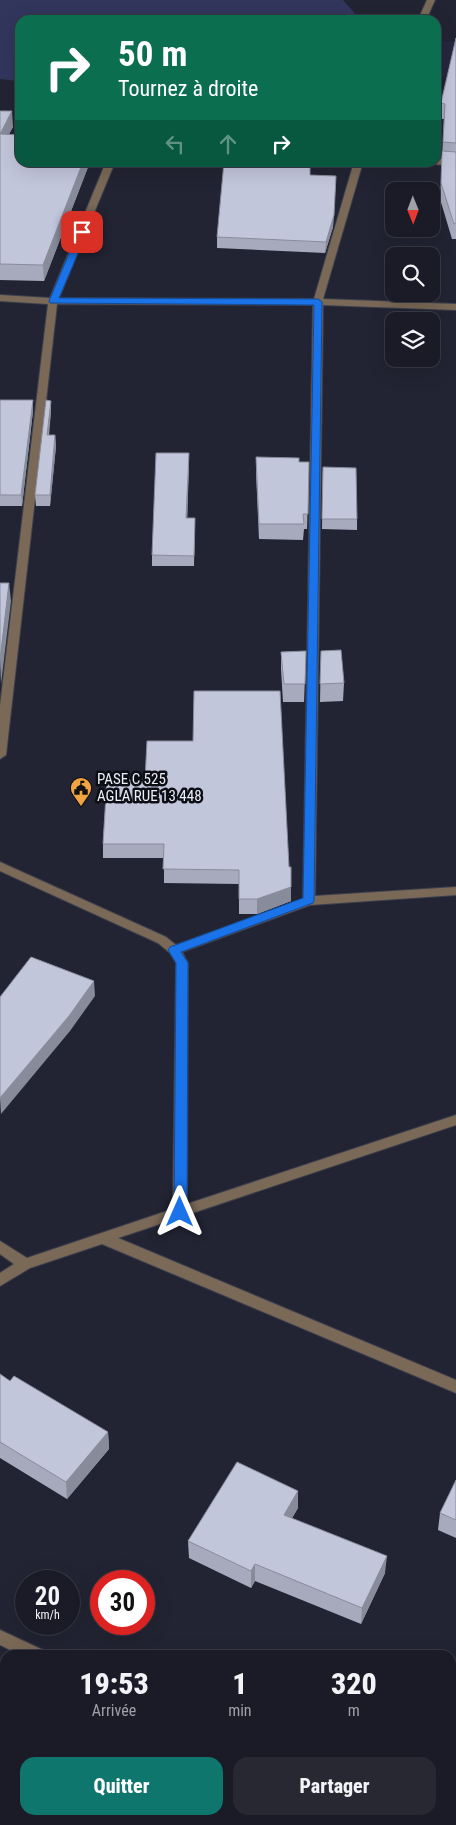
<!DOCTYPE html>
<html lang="fr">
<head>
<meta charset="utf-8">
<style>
  :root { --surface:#1a1b26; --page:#272832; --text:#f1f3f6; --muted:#9fa1a7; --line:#383943; --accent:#0f766e }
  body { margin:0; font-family:"Roboto Condensed",sans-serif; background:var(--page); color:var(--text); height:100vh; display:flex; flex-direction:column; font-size:19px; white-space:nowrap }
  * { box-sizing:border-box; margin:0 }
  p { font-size:16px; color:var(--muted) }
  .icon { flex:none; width:28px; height:28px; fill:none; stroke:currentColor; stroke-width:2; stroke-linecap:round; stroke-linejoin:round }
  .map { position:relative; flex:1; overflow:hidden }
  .panel { position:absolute; left:0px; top:1650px; width:456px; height:175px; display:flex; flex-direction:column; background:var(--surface); border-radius:15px 15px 0 0; box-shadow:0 5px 20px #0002,0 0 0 1px var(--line) }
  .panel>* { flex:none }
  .guide { position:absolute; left:15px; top:15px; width:426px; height:152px; border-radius:15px; box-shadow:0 5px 20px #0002,0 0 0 1px var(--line); background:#0b6e4f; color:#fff; overflow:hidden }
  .needle { width:32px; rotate:179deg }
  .fabs { position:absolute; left:385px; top:182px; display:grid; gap:10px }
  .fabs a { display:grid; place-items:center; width:55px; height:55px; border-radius:10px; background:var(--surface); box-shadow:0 5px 20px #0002,0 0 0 1px var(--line); font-size:25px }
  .speed { position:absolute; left:15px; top:1570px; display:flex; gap:10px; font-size:25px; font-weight:700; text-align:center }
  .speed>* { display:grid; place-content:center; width:65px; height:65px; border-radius:50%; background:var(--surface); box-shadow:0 5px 20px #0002,0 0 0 1px var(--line); line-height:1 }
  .speed small { font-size:12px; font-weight:400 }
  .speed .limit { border:8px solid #d22; background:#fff; color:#111 }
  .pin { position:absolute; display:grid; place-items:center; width:42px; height:42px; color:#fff; margin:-21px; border-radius:10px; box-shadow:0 2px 8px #0006 }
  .me { position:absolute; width:55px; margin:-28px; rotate:0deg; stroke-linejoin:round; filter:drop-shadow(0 0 4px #0008) }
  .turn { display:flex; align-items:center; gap:18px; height:105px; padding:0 20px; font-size:22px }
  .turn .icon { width:65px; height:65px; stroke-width:2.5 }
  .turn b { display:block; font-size:35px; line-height:42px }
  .lanes { display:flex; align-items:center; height:48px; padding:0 20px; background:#0003; justify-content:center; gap:25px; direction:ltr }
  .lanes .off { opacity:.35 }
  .eta { display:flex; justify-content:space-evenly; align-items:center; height:85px; text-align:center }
  .eta b { font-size:30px; font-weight:800; line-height:35px }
  .primary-button { display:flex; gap:10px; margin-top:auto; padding:10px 20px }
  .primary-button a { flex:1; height:58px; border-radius:15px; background:var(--accent); color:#fff; font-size:20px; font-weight:800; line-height:58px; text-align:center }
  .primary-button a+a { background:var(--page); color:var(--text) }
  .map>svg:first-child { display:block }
  .built { fill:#25283e }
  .green { fill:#32365d }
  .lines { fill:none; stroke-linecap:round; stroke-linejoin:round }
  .street-casing { stroke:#3e404f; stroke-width:2 }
  .street { fill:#7a6957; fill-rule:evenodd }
  .wall { fill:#a7aabc }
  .shaded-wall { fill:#888b99 }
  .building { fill:#c2c6db; stroke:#888b99 }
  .route { fill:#1a73e8; stroke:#114b97 }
  .labels { text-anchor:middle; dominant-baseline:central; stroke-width:5; stroke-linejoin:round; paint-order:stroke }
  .poi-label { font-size:15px; fill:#eceef9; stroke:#0d0e15; text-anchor:start }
</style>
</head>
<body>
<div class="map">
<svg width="456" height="1825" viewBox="0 0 456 1825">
  <rect width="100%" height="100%" fill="#222433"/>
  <path class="built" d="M436 40 456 42V77L436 75Z"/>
  <path class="green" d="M0 0H343L359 18 341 20H20V92L16 91 18 81 0 79Z"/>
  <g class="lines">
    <g class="street-casing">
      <path id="street" d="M427 0H435L426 20H418Z
        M436 159 456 160V166L433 164 432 162H436Z
        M106 162H115L59 298 314 299 354 162H363L323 299 456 304V310L323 305 315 896 456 887V895L310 905 182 952 188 963 187 1204 456 1115V1125L118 1238 456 1380V1393L102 1244 30 1268 0 1286V1273L14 1264 0 1254V1241L27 1258 173 1209 176 963 170 953 158 943 0 871V862L166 937 176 945 303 899 313 305 57 304 6 755 0 759V706L48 304 0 301V295L50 298Z
        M0 1630 43 1650 45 1655H21L0 1645Z
        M379 1820H405L408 1825H382Z"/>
    </g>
    <use href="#street" class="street"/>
  </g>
  <path class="wall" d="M456 38V239H452L440 199 444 119H440L441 103Z
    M0 111 13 127 9 134 90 162 44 281 0 280Z
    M310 175 336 176 333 227 325 253 217 248V237Z
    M0 400H33V411L22 506H0Z
    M51 401V411L49 435H55L56 446 50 506H36L35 495Z
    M256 457 299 462H309L307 529H304L303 540 259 539 256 473Z
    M189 463 187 518H195L194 566H152V555Z
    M323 467 357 519V530L322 529Z
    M306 651 304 702H283L281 669V652Z
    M321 651 344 683 343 701 320 702Z
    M107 779 289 867 291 901 257 914H239V884L164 883V858H103V844Z
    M0 1374 10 1381 108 1432 109 1449 67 1499 0 1458Z
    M456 1480V1538L438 1530 440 1513Z
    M298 1508 292 1518 385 1573 361 1624 255 1581 251 1588 189 1558 188 1541Z"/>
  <path class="shaded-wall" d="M12 111 13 127 1 149 0 134Z
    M83 162H90L44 281 43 265Z
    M336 176 333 227 325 253 326 242Z
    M33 400V411L22 506 21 495Z
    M51 401V411L47 445V435Z
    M55 435 56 446 50 506V495Z
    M189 453V463L187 529 186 518Z
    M9 583 11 601 1 684 0 660Z
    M291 887V901L257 914V899Z
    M94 981 95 996 70 1031 1 1114 0 1098Z
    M108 1432 109 1449 67 1499 66 1482Z
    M298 1491V1508L284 1532V1515Z
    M387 1556 385 1573 361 1624 362 1608Z
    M255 1564V1581L251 1588V1571Z"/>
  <path class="building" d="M456 38V143L443 142 445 104 441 103Z
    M0 111H12L0 134 20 135V162H83L43 265 0 264Z
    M442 151 456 152V223L454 224 441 183Z
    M224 162H310V175L336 176 334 215 326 242 217 237Z
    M0 400H33L21 495H0Z
    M46 400 51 401 47 435H55L50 495H35Z
    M156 453H189L186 518H195L194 556 152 555Z
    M256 457 299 458V462H309L308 514H303L304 524H259Z
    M323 467 356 468 357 519H322Z
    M0 583H9L0 660Z
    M341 650 344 683 320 684 321 651Z
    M306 651 305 684H284L281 652Z
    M194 691H280L289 867H291V887L257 899H239V870L163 869 164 844H103L107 779 145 780 147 741H193Z
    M31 957 94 981 69 1016 0 1098V997Z
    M0 1374 10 1381 14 1376 108 1432 66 1482 0 1442Z
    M237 1462 298 1491 284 1515 387 1556 362 1608 255 1564 251 1571 188 1541Z
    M456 1480V1520L440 1513Z
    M54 1820H184L195 1825H51Z"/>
  <path class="route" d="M82 229 87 232 59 298 318 299 322 302 314 901 313 903 181 952 188 963 187 1212 185 1216H176L174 1212 176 963 168 950 170 947 303 898 314 305 50 303 49 301 78 232Z"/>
  <defs>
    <g id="civic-pin" transform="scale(1.125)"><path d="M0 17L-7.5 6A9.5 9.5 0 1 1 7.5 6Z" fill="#f3a442" stroke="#0d0e15"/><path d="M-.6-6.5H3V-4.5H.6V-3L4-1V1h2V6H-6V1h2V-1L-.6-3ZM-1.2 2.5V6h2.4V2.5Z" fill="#111"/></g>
  </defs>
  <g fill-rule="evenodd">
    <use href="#civic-pin" x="81" y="788"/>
  </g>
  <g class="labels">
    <g class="poi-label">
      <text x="97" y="779">PASE C 525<tspan x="97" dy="17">AGLA RUE 13 448</tspan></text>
    </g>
  </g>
</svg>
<div class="fabs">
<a><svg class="needle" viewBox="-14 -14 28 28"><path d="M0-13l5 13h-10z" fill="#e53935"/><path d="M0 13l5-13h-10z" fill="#9fa1a7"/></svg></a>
<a><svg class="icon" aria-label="search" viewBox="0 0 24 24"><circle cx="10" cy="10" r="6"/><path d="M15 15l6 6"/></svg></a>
<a><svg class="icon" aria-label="layers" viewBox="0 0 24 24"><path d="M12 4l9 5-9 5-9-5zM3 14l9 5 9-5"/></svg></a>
</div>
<div class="speed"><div>20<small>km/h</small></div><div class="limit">30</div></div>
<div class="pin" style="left:82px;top:232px;background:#d93025"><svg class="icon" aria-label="arrive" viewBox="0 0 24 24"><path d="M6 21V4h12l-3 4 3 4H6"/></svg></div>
<svg class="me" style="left:180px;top:1212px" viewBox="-20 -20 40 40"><path d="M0-17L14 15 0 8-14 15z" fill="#1a73e8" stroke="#fff" stroke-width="4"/></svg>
<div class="guide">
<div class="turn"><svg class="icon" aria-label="right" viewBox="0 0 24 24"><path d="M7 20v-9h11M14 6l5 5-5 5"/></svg><div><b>50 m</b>Tournez à droite</div></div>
<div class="lanes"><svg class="icon off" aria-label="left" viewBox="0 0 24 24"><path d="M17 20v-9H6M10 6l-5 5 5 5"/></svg><svg class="icon off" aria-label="ahead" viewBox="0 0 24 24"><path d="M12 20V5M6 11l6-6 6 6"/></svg><svg class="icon" aria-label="right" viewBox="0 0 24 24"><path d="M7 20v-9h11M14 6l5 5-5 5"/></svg></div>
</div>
<section class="panel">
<div class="eta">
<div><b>19:53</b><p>Arrivée</p></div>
<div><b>1</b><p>min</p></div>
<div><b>320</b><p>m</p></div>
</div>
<div class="primary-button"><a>Quitter</a><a>Partager</a></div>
</section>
</div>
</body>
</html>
